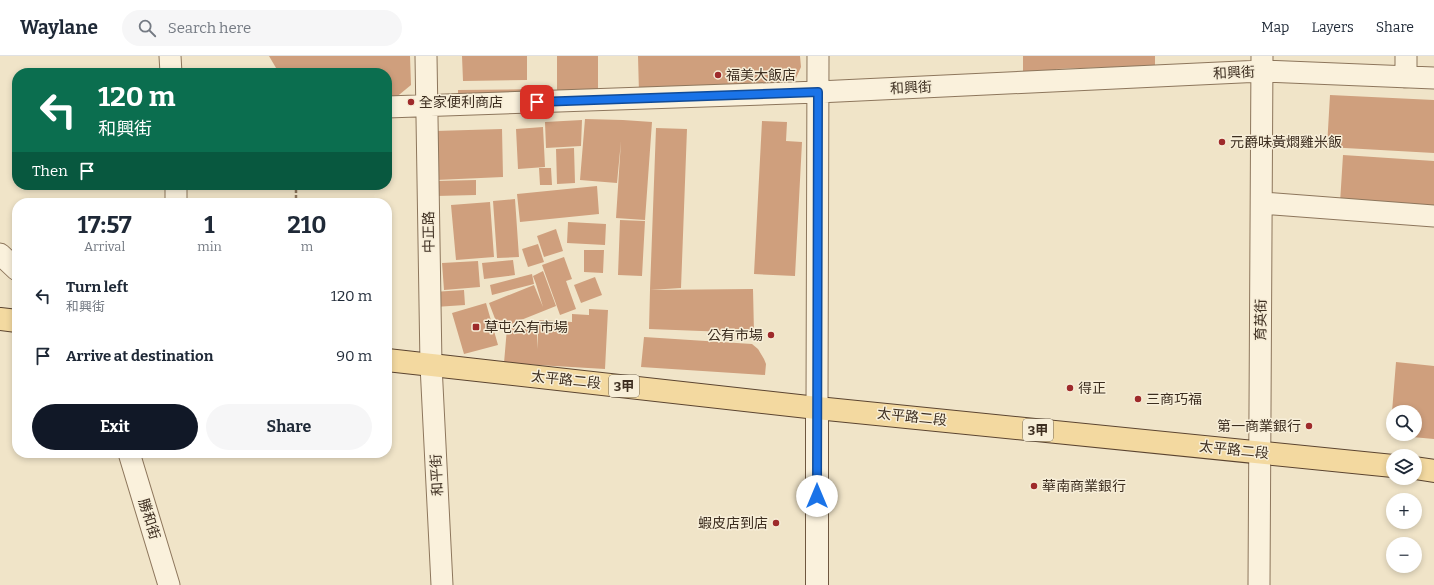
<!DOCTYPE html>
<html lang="en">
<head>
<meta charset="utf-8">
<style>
  :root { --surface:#fff; --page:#f6f6f7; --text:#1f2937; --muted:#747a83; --line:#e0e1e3; --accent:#111827 }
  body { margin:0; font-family:Bitter,"Noto Sans TC",serif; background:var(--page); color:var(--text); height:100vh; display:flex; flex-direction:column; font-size:15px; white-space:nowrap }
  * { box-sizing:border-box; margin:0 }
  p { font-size:13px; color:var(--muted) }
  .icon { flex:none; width:22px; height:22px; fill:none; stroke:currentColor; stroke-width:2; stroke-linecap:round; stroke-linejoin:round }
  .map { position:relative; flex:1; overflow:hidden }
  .drawer { position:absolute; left:12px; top:142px; width:380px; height:260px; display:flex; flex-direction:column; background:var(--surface); border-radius:16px; box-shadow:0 2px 6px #0003 }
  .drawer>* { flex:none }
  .guide { position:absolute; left:12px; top:12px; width:380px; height:122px; border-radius:16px; box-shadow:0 2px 6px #0003; background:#0b6e4f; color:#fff; overflow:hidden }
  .tools { position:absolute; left:1386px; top:349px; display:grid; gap:8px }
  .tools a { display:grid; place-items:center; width:36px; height:36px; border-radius:50%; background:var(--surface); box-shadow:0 2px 6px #0003; font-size:20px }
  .pin { position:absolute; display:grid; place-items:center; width:34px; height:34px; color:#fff; margin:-17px; border-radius:8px; box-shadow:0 2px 6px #0006 }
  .me { position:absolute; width:44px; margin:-22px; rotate:0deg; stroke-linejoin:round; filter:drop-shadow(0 0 3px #0008) }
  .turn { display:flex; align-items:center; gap:14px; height:84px; padding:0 20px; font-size:18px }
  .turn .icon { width:52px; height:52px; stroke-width:2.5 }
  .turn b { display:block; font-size:28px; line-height:34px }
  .then { display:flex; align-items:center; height:38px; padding:0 20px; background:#0003; gap:8px; font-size:15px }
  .eta { display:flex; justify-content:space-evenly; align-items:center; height:68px; text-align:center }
  .eta b { font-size:24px; font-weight:700; line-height:28px }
  .primary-button { display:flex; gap:8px; margin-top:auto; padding:8px 20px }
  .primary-button a { flex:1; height:46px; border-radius:24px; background:var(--accent); color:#fff; font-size:16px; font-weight:700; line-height:46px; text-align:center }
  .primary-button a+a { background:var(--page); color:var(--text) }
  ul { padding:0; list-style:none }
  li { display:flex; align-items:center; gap:12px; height:60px; padding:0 20px }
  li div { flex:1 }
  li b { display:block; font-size:15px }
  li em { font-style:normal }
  header { display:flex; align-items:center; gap:24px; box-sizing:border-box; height:56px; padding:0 20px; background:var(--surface); border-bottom:1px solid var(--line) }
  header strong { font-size:19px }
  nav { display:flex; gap:22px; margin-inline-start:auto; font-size:14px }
  .search { width:280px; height:36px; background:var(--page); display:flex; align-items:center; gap:10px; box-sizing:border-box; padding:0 14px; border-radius:22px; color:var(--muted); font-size:15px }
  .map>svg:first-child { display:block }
  .building { fill:#cf9f7d }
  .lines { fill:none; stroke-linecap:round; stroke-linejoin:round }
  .street-casing { stroke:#8d765c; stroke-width:23 }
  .secondary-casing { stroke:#6f573f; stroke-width:24 }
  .primary-casing { stroke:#5b4430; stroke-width:24 }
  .path { stroke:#8d765c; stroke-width:2.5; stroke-dasharray:3 2; stroke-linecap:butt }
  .street { stroke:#faf1dc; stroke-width:21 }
  .secondary { stroke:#faf1dc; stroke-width:22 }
  .primary { stroke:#f3d9a0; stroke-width:22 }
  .route-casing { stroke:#114b97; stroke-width:10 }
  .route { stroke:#1a73e8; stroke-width:7 }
  .poi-dot { fill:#9e2a2b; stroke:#f7eed8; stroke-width:1.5 }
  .labels { text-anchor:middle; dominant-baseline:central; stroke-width:3; stroke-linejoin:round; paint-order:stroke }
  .shield { fill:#f7eed8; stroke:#756857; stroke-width:1 }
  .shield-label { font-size:13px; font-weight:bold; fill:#3d2e20 }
  .street-label { font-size:14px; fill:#3d2e20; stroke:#f7eed8 }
  .poi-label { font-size:14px; fill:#3d2e20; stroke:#f7eed8; text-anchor:start }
</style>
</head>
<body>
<header>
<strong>Waylane</strong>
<div class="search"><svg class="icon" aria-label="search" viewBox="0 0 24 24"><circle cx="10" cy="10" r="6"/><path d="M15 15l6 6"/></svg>Search here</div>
<nav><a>Map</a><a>Layers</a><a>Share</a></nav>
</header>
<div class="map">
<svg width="1434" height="529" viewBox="0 0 1434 529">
  <rect width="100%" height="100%" fill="#f0e4c8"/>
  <path class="building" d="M269 0H410L411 29 394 43H387V17H279Z
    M462 0H527V24L463 25Z
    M557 0H598V35H557Z
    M638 0H800L801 11 796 22 790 27 639 37Z
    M1023 0H1155V14H1145L1141 10 1056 13V16H1023Z
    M543 33V44L458 45V34Z
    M1330 39 1434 44V97L1327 91Z
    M585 63 623 64 652 66 645 164 616 162 621 85 617 127 580 124Z
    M582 64 581 90 546 92 545 66Z
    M762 65 787 66 786 85 802 86 795 220 754 218Z
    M543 71 545 111 518 113 516 73Z
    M656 72 687 73 681 232 650 234Z
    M502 73 503 121 436 124 435 75Z
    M574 92 575 127 557 128 556 93Z
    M1343 99 1434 105V153L1340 147Z
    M539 112H551L552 129H540Z
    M476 124V139L436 140 435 125Z
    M597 130 599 158 520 166 517 138Z
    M515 143 519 201 497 202 493 145Z
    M490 146 494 201 456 204 451 149Z
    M620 164 645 165 642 220 618 219Z
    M568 166 606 168 605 189 567 187Z
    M556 173 563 195 544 201 537 180Z
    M538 188 544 206 528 211 522 193Z
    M584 194H604L603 217 584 216Z
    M564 201 572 223 566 225 576 253 560 259 542 209Z
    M513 204 515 219 484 223 482 207Z
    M478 205 480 231 444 234 442 207Z
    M543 215 556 250 499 273 489 247 534 229 543 251 536 228 537 227 536 228 533 220Z
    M532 218 534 228 492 239 490 229Z
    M595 221 602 239 581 247 574 229Z
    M753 233 754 277 649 273 650 234Z
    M464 234 465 249 435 251 433 236Z
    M486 247 498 289 464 298 452 257Z
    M589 253 608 254 605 313 504 307 507 272 537 273V293L539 264 572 266V258L589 259Z
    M644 281 752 288 758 293 764 303 766 308 765 319 641 311Z
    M1396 306 1434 310V383L1390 379 1392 358H1393V378H1415V356H1392Z"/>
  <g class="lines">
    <g class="street-casing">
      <path id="street" d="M170 0 171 17
        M426 0 431 309 442 529
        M1406 0V21
        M387 51 818 36 1262 15 1434 22
        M176 129V147
        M1262 147 1434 160
        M0 198 17 214
        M817 352 818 0
        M129 397 169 529
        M1259 529 1262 0"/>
    </g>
    <g class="secondary-casing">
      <path id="secondary" d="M817 352V529"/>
    </g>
    <g class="primary-casing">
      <path id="primary" d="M0 263 17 265
        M387 304 817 352 1393 410
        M1415 412 1434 415"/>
    </g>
    <path class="path" d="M296 129V147"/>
    <use href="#street" class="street"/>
    <use href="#secondary" class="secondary"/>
    <use href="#primary" class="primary"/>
  </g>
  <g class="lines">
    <g class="route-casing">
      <path id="route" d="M537 46 818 36 817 440"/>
    </g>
    <use href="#route" class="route"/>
  </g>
  <g class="poi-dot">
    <circle cx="718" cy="19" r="4"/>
    <circle cx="411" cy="46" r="4"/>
    <circle cx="1222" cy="86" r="4"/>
    <rect x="472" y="267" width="8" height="8" rx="2"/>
    <circle cx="771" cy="279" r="4"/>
    <circle cx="1070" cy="332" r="4"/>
    <circle cx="1138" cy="343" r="4"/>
    <circle cx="1309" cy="370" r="4"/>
    <circle cx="1034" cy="430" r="4"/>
    <circle cx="776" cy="467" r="4"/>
  </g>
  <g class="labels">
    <g class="shield">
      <rect x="609" y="319" width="30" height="22" rx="3"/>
      <rect x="1023" y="363" width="30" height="22" rx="3"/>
    </g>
    <g class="shield-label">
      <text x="624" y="330">3甲</text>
      <text x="1038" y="374">3甲</text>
    </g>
    <g class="street-label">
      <text transform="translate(1234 17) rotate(-3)">和興街</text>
      <text transform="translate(911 32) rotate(-3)">和興街</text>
      <text transform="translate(429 176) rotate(-91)">中正路</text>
      <text transform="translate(1261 264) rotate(-89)">育英街</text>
      <text transform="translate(566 324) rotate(6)">太平路二段</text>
      <text transform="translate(912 361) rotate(6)">太平路二段</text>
      <text transform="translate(1234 394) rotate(6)">太平路二段</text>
      <text transform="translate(437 419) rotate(-93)">和平街</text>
      <text transform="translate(149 463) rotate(73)">勝和街</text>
    </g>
    <g class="poi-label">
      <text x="726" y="19">福美大飯店</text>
      <text x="419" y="46">全家便利商店</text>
      <text x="1230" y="86">元爵味黃燜雞米飯</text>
      <text x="484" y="271">草屯公有市場</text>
      <text x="763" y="279" text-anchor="end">公有市場</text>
      <text x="1078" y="332">得正</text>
      <text x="1146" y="343">三商巧福</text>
      <text x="1301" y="370" text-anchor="end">第一商業銀行</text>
      <text x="1042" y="430">華南商業銀行</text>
      <text x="768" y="467" text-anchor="end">蝦皮店到店</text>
    </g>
  </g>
</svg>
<div class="tools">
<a><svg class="icon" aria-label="search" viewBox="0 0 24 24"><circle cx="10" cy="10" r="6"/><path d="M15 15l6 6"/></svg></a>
<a><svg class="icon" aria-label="layers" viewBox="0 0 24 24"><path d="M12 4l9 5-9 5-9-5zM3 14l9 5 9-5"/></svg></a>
<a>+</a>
<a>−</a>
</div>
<div class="pin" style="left:537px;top:46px;background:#d93025"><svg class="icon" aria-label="arrive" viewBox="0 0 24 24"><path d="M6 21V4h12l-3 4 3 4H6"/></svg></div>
<svg class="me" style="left:817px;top:440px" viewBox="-20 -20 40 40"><circle r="19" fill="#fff"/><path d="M0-13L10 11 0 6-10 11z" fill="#1a73e8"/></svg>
<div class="guide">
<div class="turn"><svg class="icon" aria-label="left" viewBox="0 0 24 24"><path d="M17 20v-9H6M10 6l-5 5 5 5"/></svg><div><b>120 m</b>和興街</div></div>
<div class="then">Then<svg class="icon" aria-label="arrive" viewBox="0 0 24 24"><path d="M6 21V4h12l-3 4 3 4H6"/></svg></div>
</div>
<section class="drawer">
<div class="eta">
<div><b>17:57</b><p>Arrival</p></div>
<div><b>1</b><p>min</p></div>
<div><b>210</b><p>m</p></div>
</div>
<ul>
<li><svg class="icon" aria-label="left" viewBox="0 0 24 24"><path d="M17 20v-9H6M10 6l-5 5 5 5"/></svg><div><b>Turn left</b><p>和興街</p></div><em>120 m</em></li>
<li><svg class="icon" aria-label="arrive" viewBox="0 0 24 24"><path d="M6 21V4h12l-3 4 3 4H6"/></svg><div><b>Arrive at destination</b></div><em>90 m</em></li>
</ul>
<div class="primary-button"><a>Exit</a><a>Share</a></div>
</section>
</div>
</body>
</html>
